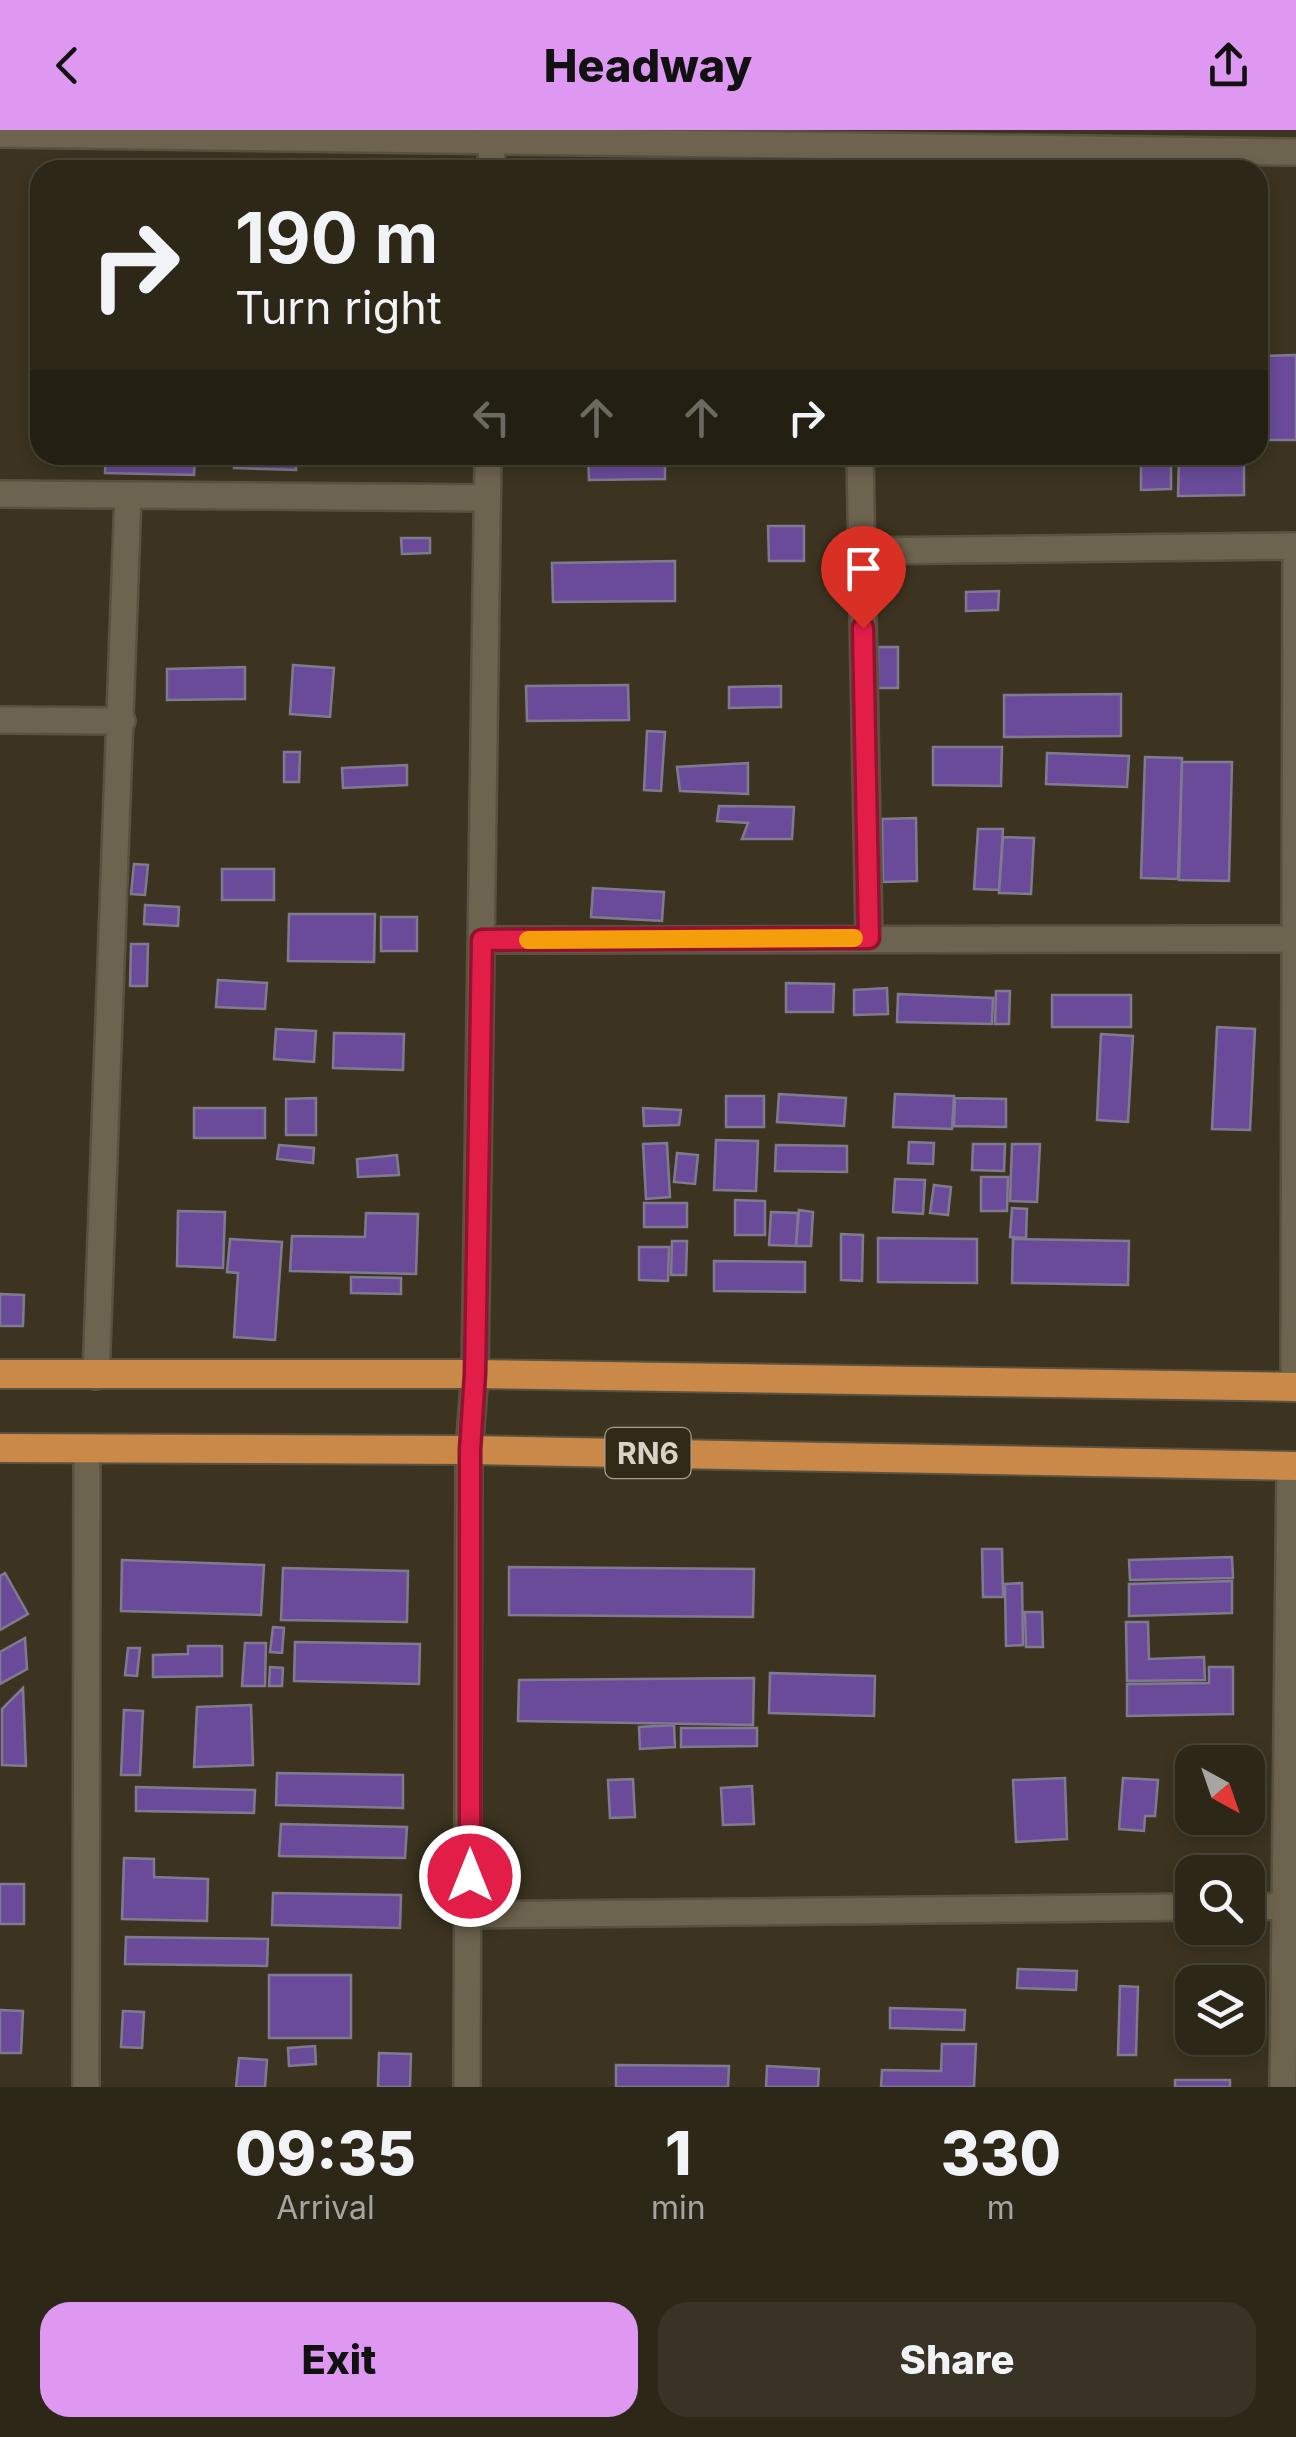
<!DOCTYPE html>
<html lang="en">
<head>
<meta charset="utf-8">
<style>
  :root { --surface:#2d2718; --page:#393325; --text:#f1f3f6; --muted:#a7a5a2; --line:#484437; --accent:#de98f2 }
  body { margin:0; font-family:Inter,sans-serif; background:var(--page); color:var(--text); height:100vh; display:flex; flex-direction:column; font-size:38px; white-space:nowrap }
  * { box-sizing:border-box; margin:0 }
  p { font-size:32px; color:var(--muted) }
  .icon { flex:none; width:55px; height:55px; fill:none; stroke:currentColor; stroke-width:2; stroke-linecap:round; stroke-linejoin:round }
  .map { position:relative; height:1957px; overflow:hidden }
  .panel { display:flex; flex-direction:column; background:var(--surface); flex:1 }
  .panel>* { flex:none }
  .top-card { position:absolute; left:30px; top:30px; width:1238px; height:305px; border-radius:30px; box-shadow:0 5px 15px #0003,0 0 0 2px var(--line); background:#2d2718; color:var(--text); overflow:hidden }
  .needle { width:65px; rotate:140deg }
  .tools { position:absolute; left:1175px; top:1615px; display:grid; gap:20px }
  .tools a { display:grid; place-items:center; width:90px; height:90px; border-radius:20px; background:var(--surface); box-shadow:0 5px 15px #0003,0 0 0 2px var(--line); font-size:50px }
  .pin { position:absolute; display:grid; place-items:center; width:85px; height:85px; color:#fff; margin:-102px -42px; border-radius:50% 50% 50% 0; rotate:-45deg; box-shadow:0 0 10px #0007 }
  .pin .icon { rotate:45deg }
  .me { position:absolute; width:110px; margin:-55px; rotate:0deg; stroke-linejoin:round; filter:drop-shadow(0 0 8px #0008) }
  .turn { display:flex; align-items:center; gap:35px; height:210px; padding:0 40px; font-size:45px }
  .turn .icon { width:130px; height:130px; stroke-width:2.5 }
  .turn b { display:block; font-size:70px; line-height:85px }
  .lanes { display:flex; align-items:center; height:95px; padding:0 40px; background:#0003; justify-content:center; gap:50px; direction:ltr }
  .lanes .off { opacity:.35 }
  .eta { display:flex; justify-content:space-evenly; align-items:center; height:170px; text-align:center }
  .eta b { font-size:60px; font-weight:800; line-height:70px }
  .primary-button { display:flex; gap:20px; margin-top:auto; padding:20px 40px }
  .primary-button a { flex:1; height:115px; border-radius:30px; background:var(--accent); color:#111; font-size:40px; font-weight:800; line-height:115px; text-align:center }
  .primary-button a+a { background:var(--page); color:var(--text) }
  header { display:flex; justify-content:space-between; align-items:center; height:130px; padding:0 40px; background:var(--accent); color:#111; font-size:45px; font-weight:800 }
  .map>svg:first-child { display:block }
  .building { fill:#694b9a; stroke:#807a90; stroke-width:2.5 }
  .lines { fill:none; stroke-linecap:round; stroke-linejoin:round }
  .minor-casing { stroke:#595241; stroke-width:30 }
  .tertiary-casing { stroke:#595241; stroke-width:30 }
  .trunk-casing { stroke:#595241; stroke-width:32 }
  .minor { stroke:#6c644e; stroke-width:25 }
  .tertiary { stroke:#6c644e; stroke-width:25 }
  .trunk { stroke:#ca8948; stroke-width:28 }
  .route-casing { stroke:#92132f; stroke-width:25 }
  .route { stroke:#e11d48; stroke-width:18 }
  .slow { stroke:#f59e0b; stroke-width:18 }
  .labels { text-anchor:middle; dominant-baseline:central; stroke-width:9; stroke-linejoin:round; paint-order:stroke }
  .shield { fill:#312a16; stroke:#a6a092; stroke-width:2.5 }
  .shield-label { font-size:30px; font-weight:bold; fill:#d8d3c7 }
</style>
</head>
<body>
<header><svg class="icon" aria-label="back" viewBox="0 0 24 24"><path d="M15 5l-7 7 7 7"/></svg>Headway<svg class="icon" aria-label="share" viewBox="0 0 24 24"><path d="M12 15V3M7 8l5-5 5 5M5 13v7h14v-7"/></svg></header>
<div class="map">
<svg width="1296" height="1957" viewBox="0 0 1296 1957">
  <rect width="100%" height="100%" fill="#3c3420"/>
  <path class="building" d="M1296 225V310H1258V226Z
    M235 325H296V340L234 338Z
    M588 325H665V349L589 350Z
    M106 326 195 328 194 345 105 343Z
    M1244 326V365L1178 366 1179 327Z
    M1141 327H1171V359L1141 360Z
    M768 396H804V431H769Z
    M401 408H430V423L402 424Z
    M675 431V471L553 472 552 433Z
    M999 461 998 480 966 481V462Z
    M878 517H898V558H878Z
    M293 535 334 538 330 587 290 584Z
    M245 537V569L167 570V539Z
    M628 555 629 590 527 591 526 556Z
    M781 556V577L729 578V557Z
    M1121 564V606L1004 607V565Z
    M647 601 665 602 661 661 644 660Z
    M933 617H1002L1001 656 933 655Z
    M284 622H300L299 652H284Z
    M1047 623 1129 626 1127 657 1046 654Z
    M1145 627 1182 628 1178 749 1141 748Z
    M1182 632H1232L1229 751 1179 750Z
    M748 633V664L680 661 677 637Z
    M407 635V655L343 658 342 638Z
    M719 676 794 677 792 709H742L748 693 717 691Z
    M916 688 917 751 883 752 882 689Z
    M978 699H1003L999 760 974 759Z
    M1003 707 1034 708 1031 764 999 763Z
    M134 734 148 735 145 765 131 764Z
    M222 739H274V770H222Z
    M593 758 664 762 662 791 591 787Z
    M145 775 179 777 178 796 144 794Z
    M289 784H375L374 832 288 831Z
    M381 787H417V821H381Z
    M131 814H148L147 856H130Z
    M218 850 267 853 265 879 216 877Z
    M786 853 834 854 833 882H786Z
    M887 858 888 884 854 885V860Z
    M996 861H1010L1009 894H995Z
    M898 864 993 868 992 894 897 892Z
    M1052 865H1131V897H1052Z
    M1217 897 1255 899 1250 1000 1212 999Z
    M276 899 316 901 314 932 274 929Z
    M334 903 404 904 403 940 333 938Z
    M1101 904 1133 906 1128 992 1097 990Z
    M779 964 846 968 844 996 777 992Z
    M895 964 954 966 952 999 893 997Z
    M726 966H764V997H726Z
    M316 968V1005H286V969Z
    M955 968 1006 969V997L954 996Z
    M194 978H265V1008H194Z
    M643 978 681 980 679 995 644 996Z
    M716 1010 758 1011 756 1061 714 1060Z
    M909 1012 934 1013 933 1034 908 1033Z
    M667 1013 670 1067 646 1069 643 1014Z
    M973 1014H1005L1004 1041 972 1040Z
    M1012 1014H1040L1037 1072 1010 1071Z
    M279 1015 314 1018 313 1033 277 1029Z
    M776 1015 847 1016V1042L775 1041Z
    M677 1023 698 1025 695 1054 674 1052Z
    M397 1025 399 1045 358 1047 357 1029Z
    M981 1047H1008L1007 1081H981Z
    M895 1049 925 1050 923 1084 893 1082Z
    M934 1055 951 1057 948 1085 930 1083Z
    M735 1070 765 1071V1105H735Z
    M644 1073H687V1097H644Z
    M1012 1078 1027 1079 1026 1108 1010 1107Z
    M799 1080 813 1082 811 1116H796Z
    M178 1081 225 1082 223 1138 177 1136Z
    M771 1082 798 1083 796 1116 769 1115Z
    M366 1083 418 1084 416 1144 290 1141 292 1106 365 1107Z
    M841 1104 863 1105 862 1151 841 1150Z
    M878 1108 977 1109V1153L878 1152Z
    M230 1109 282 1112 275 1210 234 1207 238 1143 227 1142Z
    M1013 1109 1129 1111 1128 1155 1012 1153Z
    M672 1111H687L686 1145H671Z
    M639 1117H669L668 1151 639 1150Z
    M714 1131 805 1132V1162L714 1161Z
    M351 1147 401 1148V1164L351 1163Z
    M0 1164 24 1165 23 1196H0Z
    M982 1419H1002L1003 1467H983Z
    M1232 1427 1233 1448 1130 1450 1129 1430Z
    M122 1430 264 1435 261 1485 121 1481Z
    M509 1437 754 1439 753 1487 509 1485Z
    M283 1438 408 1441 407 1492 281 1490Z
    M5 1443 28 1484 0 1500V1446Z
    M1232 1451V1483L1129 1486V1454Z
    M1022 1453 1023 1515 1006 1516 1005 1454Z
    M1025 1482H1042L1043 1517H1026Z
    M1126 1492H1148L1149 1529 1204 1527 1205 1550 1127 1551Z
    M273 1497 284 1498 282 1523 270 1522Z
    M25 1508 27 1539 0 1554V1522Z
    M295 1512 420 1514 419 1554 294 1551Z
    M245 1513H266L265 1556H242Z
    M188 1516H222V1546L153 1547V1525L188 1524Z
    M128 1518H140L137 1546 125 1545Z
    M270 1537 283 1538 282 1556H269Z
    M1209 1537H1233V1584L1127 1586V1554L1209 1553Z
    M770 1543 875 1546 874 1586 769 1583Z
    M754 1548 753 1595 518 1591 519 1550Z
    M23 1558 26 1636 2 1635V1579Z
    M251 1575 253 1635 194 1637 197 1577Z
    M124 1580 143 1581 140 1645H121Z
    M674 1595 675 1617 640 1619 639 1597Z
    M681 1598H757V1616L681 1617Z
    M277 1643 403 1645V1678L276 1675Z
    M1065 1648 1067 1709 1016 1712 1013 1650Z
    M1123 1648 1158 1650 1155 1686H1145L1144 1701 1119 1699Z
    M633 1649 635 1687 610 1688 608 1650Z
    M752 1656 754 1694 723 1695 721 1658Z
    M136 1657 255 1660 254 1683 136 1681Z
    M281 1694 407 1697 405 1728 279 1726Z
    M124 1728 154 1729V1747L208 1749 207 1791 122 1789Z
    M0 1754H24V1794H0Z
    M273 1763 401 1765 400 1798 272 1795Z
    M126 1807 268 1809 267 1836 125 1834Z
    M1018 1839 1077 1841 1076 1860 1017 1858Z
    M269 1845H351V1908H269Z
    M1120 1856 1138 1857 1136 1925H1118Z
    M890 1878 965 1880 964 1900 890 1898Z
    M0 1880 23 1881 21 1923H0Z
    M123 1881 144 1882 142 1918 121 1917Z
    M942 1914H976L974 1957H881L882 1940 941 1941Z
    M315 1916 316 1934 289 1936 288 1918Z
    M379 1923 411 1924 410 1957H378Z
    M239 1928 267 1930 265 1957H236Z
    M616 1935 729 1936 728 1957H616Z
    M767 1936 819 1939 818 1957H766Z
    M1175 1950H1230V1957H1175Z"/>
  <g class="lines">
    <g class="minor-casing">
      <path id="minor" d="M0 4 1296 22
        M860 325 869 808
        M0 364 487 368
        M862 421 1296 416 1294 1256
        M0 590 122 591
        M482 810 1293 809
        M96 1246 128 366
        M1248 1777 1284 1776
        M470 1785 1192 1777
        M86 1957 87 1319
        M1283 1957 1290 1336"/>
    </g>
    <g class="tertiary-casing">
      <path id="tertiary" d="M491 40 492 0
        M467 1957 469 1320 475 1244 488 325"/>
    </g>
    <g class="trunk-casing">
      <path id="trunk" d="M0 1244H475L1296 1257
        M0 1318 469 1320 1296 1336"/>
    </g>
    <use href="#minor" class="minor"/>
    <use href="#tertiary" class="tertiary"/>
    <use href="#trunk" class="trunk"/>
  </g>
  <g class="lines">
    <g class="route-casing">
      <path id="route" d="M470 1746V1320L475 1244 482 810 869 808 863 498"/>
    </g>
    <use href="#route" class="route"/>
    <path class="slow" d="M528 810 854 808"/>
  </g>
  <g class="labels">
    <rect class="shield" x="605.5" y="1298" width="85" height="50" rx="8"/>
    <g class="shield-label">
      <text x="648" y="1323">RN6</text>
    </g>
  </g>
</svg>
<div class="tools">
<a><svg class="needle" viewBox="-14 -14 28 28"><path d="M0-13l5 13h-10z" fill="#e53935"/><path d="M0 13l5-13h-10z" fill="#a7a5a2"/></svg></a>
<a><svg class="icon" aria-label="search" viewBox="0 0 24 24"><circle cx="10" cy="10" r="6"/><path d="M15 15l6 6"/></svg></a>
<a><svg class="icon" aria-label="layers" viewBox="0 0 24 24"><path d="M12 4l9 5-9 5-9-5zM3 14l9 5 9-5"/></svg></a>
</div>
<div class="pin" style="left:863px;top:498px;background:#d93025"><svg class="icon" aria-label="arrive" viewBox="0 0 24 24"><path d="M6 21V4h12l-3 4 3 4H6"/></svg></div>
<svg class="me" style="left:470px;top:1746px" viewBox="-20 -20 40 40"><circle r="17" fill="#e11d48" stroke="#fff" stroke-width="3"/><path d="M0-11L8 9 0 5-8 9z" fill="#fff"/></svg>
<div class="top-card">
<div class="turn"><svg class="icon" aria-label="right" viewBox="0 0 24 24"><path d="M7 20v-9h11M14 6l5 5-5 5"/></svg><div><b>190 m</b>Turn right</div></div>
<div class="lanes"><svg class="icon off" aria-label="left" viewBox="0 0 24 24"><path d="M17 20v-9H6M10 6l-5 5 5 5"/></svg><svg class="icon off" aria-label="ahead" viewBox="0 0 24 24"><path d="M12 20V5M6 11l6-6 6 6"/></svg><svg class="icon off" aria-label="ahead" viewBox="0 0 24 24"><path d="M12 20V5M6 11l6-6 6 6"/></svg><svg class="icon" aria-label="right" viewBox="0 0 24 24"><path d="M7 20v-9h11M14 6l5 5-5 5"/></svg></div>
</div>
</div>
<section class="panel">
<div class="eta">
<div><b>09:35</b><p>Arrival</p></div>
<div><b>1</b><p>min</p></div>
<div><b>330</b><p>m</p></div>
</div>
<div class="primary-button"><a>Exit</a><a>Share</a></div>
</section>
</body>
</html>
